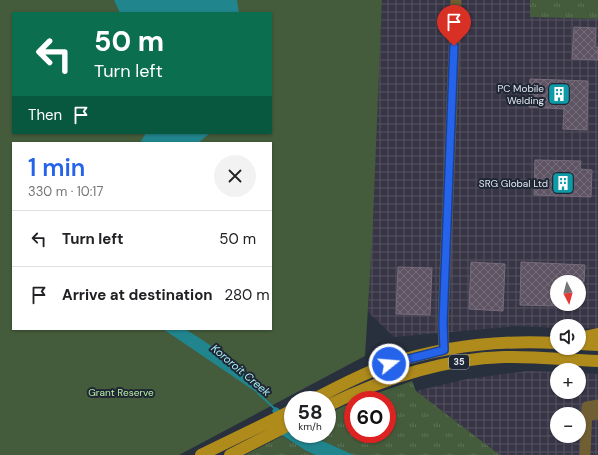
<!DOCTYPE html>
<html lang="en">
<head>
<meta charset="utf-8">
<style>
  :root { --surface:#fff; --page:#f2f2f2; --text:#202124; --muted:#757577; --line:#e0e0e0; --accent:#2563eb }
  body { margin:0; font-family:"DM Sans",sans-serif; background:var(--page); color:var(--text); height:100vh; display:flex; flex-direction:column; font-size:15px; white-space:nowrap }
  * { box-sizing:border-box; margin:0 }
  p { font-size:13px; color:var(--muted) }
  .icon { flex:none; width:22px; height:22px; fill:none; stroke:currentColor; stroke-width:2; stroke-linecap:round; stroke-linejoin:round }
  .map { position:relative; flex:1; overflow:hidden }
  .sheet { position:absolute; left:12px; top:142px; width:260px; height:188px; display:flex; flex-direction:column; background:var(--surface); border-radius:0px; box-shadow:0 1px 3px #0004 }
  .sheet>* { flex:none }
  .guide { position:absolute; left:12px; top:12px; width:260px; height:122px; border-radius:0px; box-shadow:0 1px 3px #0004; background:#0b6e4f; color:#fff; overflow:hidden }
  .needle { width:26px; rotate:174deg }
  .tools { position:absolute; left:550px; top:275px; display:grid; gap:8px }
  .tools a { display:grid; place-items:center; width:36px; height:36px; border-radius:50%; background:var(--surface); box-shadow:0 1px 3px #0004; font-size:20px }
  .speed { position:absolute; left:284px; top:391px; display:flex; gap:8px; font-size:20px; font-weight:700; text-align:center }
  .speed>* { display:grid; place-content:center; width:52px; height:52px; border-radius:50%; background:var(--surface); box-shadow:0 1px 3px #0004; line-height:1 }
  .speed small { font-size:10px; font-weight:400 }
  .speed .limit { border:6px solid #d22; background:#fff; color:#111 }
  .pin { position:absolute; display:grid; place-items:center; width:34px; height:34px; color:#fff; margin:-41px -17px; border-radius:50% 50% 50% 0; rotate:-45deg; box-shadow:0 0 4px #0007 }
  .pin .icon { rotate:45deg }
  .me { position:absolute; width:44px; margin:-22px; rotate:73deg; stroke-linejoin:round; filter:drop-shadow(0 0 3px #0008) }
  .turn { display:flex; align-items:center; gap:14px; height:84px; padding:0 16px; font-size:18px }
  .turn .icon { width:52px; height:52px; stroke-width:2.5 }
  .turn b { display:block; font-size:28px; line-height:34px }
  .then { display:flex; align-items:center; height:38px; padding:0 16px; background:#0003; gap:8px; font-size:15px }
  .round { display:grid; place-items:center; flex:none; width:42px; height:42px; border-radius:21px; background:var(--page) }
  .head { display:flex; align-items:center; justify-content:space-between; height:68px; padding:0 16px }
  h1 { font-size:24px; font-weight:600; line-height:30px; color:var(--accent) }
  ul { padding:0; list-style:none }
  li { display:flex; align-items:center; gap:12px; height:56px; padding:0 16px; border-top:1px solid var(--line) }
  li div { flex:1 }
  li b { display:block; font-size:15px }
  li em { font-style:normal }
  .map>svg:first-child { display:block }
  .industrial { fill:url(#industrial-grid); fill-rule:evenodd }
  .grass { fill:url(#grass-tufts) }
  .park { fill:#445c3b; fill-rule:evenodd }
  .water { fill:#21858d }
  .lines { fill:none; stroke-linecap:round; stroke-linejoin:round }
  .stream { stroke:#21858d; stroke-width:2 }
  .building { fill:url(#building-cross-hatch); stroke:#766c7c }
  .minor { stroke:#705f32; stroke-width:11 }
  .major { stroke:#af8b1c; stroke-width:12 }
  .route-casing { stroke:#184099; stroke-width:10 }
  .route { stroke:#2563eb; stroke-width:7 }
  .labels { text-anchor:middle; dominant-baseline:central; stroke-width:4; stroke-linejoin:round; paint-order:stroke }
  .shield { fill:#1f2634; stroke:#a8aeb8; stroke-width:1 }
  .shield-label { font-size:9px; font-weight:bold; fill:#e3e8f1 }
  .poi-label { font-size:10px; fill:#e3e8f1; stroke:#1f2634; text-anchor:end }
  .park-label { font-size:10px; fill:#b8f1a3; stroke:#1f2634 }
  .water-label { font-size:11px; font-style:italic; fill:#acf3f9; stroke:#1f2634 }
</style>
</head>
<body>
<div class="map">
<svg width="598" height="455" viewBox="0 0 598 455">
  <defs>
    <pattern id="industrial-grid" width="8" height="8" patternUnits="userSpaceOnUse"><rect width="8" height="8" fill="#383546"/><path d="M0 4h8M4 0v8" fill="none" stroke="#555261"/></pattern>
    <pattern id="grass-tufts" width="24" height="20" patternUnits="userSpaceOnUse"><rect width="24" height="20" fill="#445c3b"/><path d="M3 7l-1-3M5 7V3M7 7l1-3M15 17l-1-3M17 17v-4M19 17l1-3" fill="none" stroke="#5f7358"/></pattern>
    <pattern id="building-cross-hatch" width="8" height="8" patternUnits="userSpaceOnUse"><rect width="8" height="8" fill="#5e5463"/><path d="M0 0l8 8M0 8l8-8" fill="none" stroke="#756d7a"/></pattern>
  </defs>
  <rect width="100%" height="100%" fill="#28303e"/>
  <path class="industrial" d="M382 0H530V17L598 19V329L579 328V326H557V328L517 326 394 337 368 312ZM557 282H579V304H557Z
    M528 371 557 372V392H579V373L598 374V455H500L416 391 467 379ZM557 414H579V436H557Z"/>
  <path class="grass" d="M530 0H598V19L530 17Z
    M412 381 416 391 500 455H353L307 434H327V414L353 402V434H387V400H357Z
    M282 436 315 455H245Z"/>
  <path class="park" d="M0 0H382L372 243 365 356 179 455H0ZM13 13H271V133H13ZM13 143H271V329H13Z"/>
  <path class="water" d="M114 0H237L239 13H120Z
    M146 133H210L198 143H140Z
    M163 329H185L201 339 223 354 249 378 259 394Z
    M275 407 278 408 293 423V434H307L354 455H315L305 450 280 434 275 415 272 411Z"/>
  <g class="lines">
    <path class="stream" d="M258 393 275 409"/>
  </g>
  <path class="building" d="M574 27 596 28 595 47H598V60L572 59Z
    M530 79 588 81 587 130 563 129 564 109 529 107Z
    M535 160 581 161 580 169 592 170 591 197 534 195Z
    M471 262 505 264 503 311 469 309Z
    M521 262 585 265 584 282H557V306L520 305Z
    M398 267 432 268 430 315 396 314Z"/>
  <g class="lines">
    <path class="minor" d="M444 350 443 323 456 0
      M586 415 598 414
      M585 455 587 407 598 405"/>
    <path class="major" d="M579 338 598 334
      M579 344 598 345
      M312 400C338 387 363 373 390 364 444 346 501 340 557 343
      M327 406C382 379 442 359 504 357 535 356 567 360 598 361
      M201 455 293 410
      M230 455 293 423"/>
  </g>
  <g class="lines">
    <g class="route-casing">
      <path id="route" d="M389 364 444 350 443 323 454 46"/>
    </g>
    <use href="#route" class="route"/>
  </g>
  <defs>
    <g id="building-square" transform="scale(1.15)"><rect x="-9" y="-9" width="18" height="18" rx="4" fill="#0f9aa8" stroke="#1f2634"/><path d="M-4-6H4V6H1V3H-1V6H-4ZM-2.5-4.3h1.7v1.8h-1.7ZM.8-4.3h1.7v1.8H.8ZM-2.5-1h1.7V.8h-1.7ZM.8-1h1.7V.8H.8Z" fill="#fff"/></g>
  </defs>
  <g fill-rule="evenodd">
    <use href="#building-square" x="559" y="94"/>
    <use href="#building-square" x="563" y="183"/>
  </g>
  <g class="labels">
    <rect class="shield" x="449" y="355" width="20" height="14" rx="3"/>
    <g class="shield-label">
      <text x="459" y="362">35</text>
    </g>
    <g class="poi-label">
      <text x="544" y="88">PC Mobile<tspan x="544" dy="12">Welding</tspan></text>
      <text x="548" y="183">SRG Global Ltd</text>
    </g>
    <g class="park-label">
      <text x="121" y="392">Grant Reserve</text>
    </g>
    <g class="water-label">
      <text transform="translate(241 370) rotate(40)">Kororoit Creek</text>
    </g>
  </g>
</svg>
<div class="tools">
<a><svg class="needle" viewBox="-14 -14 28 28"><path d="M0-13l5 13h-10z" fill="#e53935"/><path d="M0 13l5-13h-10z" fill="#757577"/></svg></a>
<a><svg class="icon" aria-label="sound" viewBox="0 0 24 24"><path d="M4 9h4l5-4v14l-5-4H4zM17 9q2 3 0 6"/></svg></a>
<a>+</a>
<a>−</a>
</div>
<div class="speed"><div>58<small>km/h</small></div><div class="limit">60</div></div>
<div class="pin" style="left:454px;top:46px;background:#d93025"><svg class="icon" aria-label="arrive" viewBox="0 0 24 24"><path d="M6 21V4h12l-3 4 3 4H6"/></svg></div>
<svg class="me" style="left:389px;top:364px" viewBox="-20 -20 40 40"><circle r="17" fill="#2563eb" stroke="#fff" stroke-width="3"/><path d="M0-11L8 9 0 5-8 9z" fill="#fff"/></svg>
<div class="guide">
<div class="turn"><svg class="icon" aria-label="left" viewBox="0 0 24 24"><path d="M17 20v-9H6M10 6l-5 5 5 5"/></svg><div><b>50 m</b>Turn left</div></div>
<div class="then">Then<svg class="icon" aria-label="arrive" viewBox="0 0 24 24"><path d="M6 21V4h12l-3 4 3 4H6"/></svg></div>
</div>
<section class="sheet">
<div class="head"><div><h1>1 min</h1><p>330 m · 10:17</p></div><a class="round"><svg class="icon" aria-label="close" viewBox="0 0 24 24"><path d="M6 6l12 12M18 6L6 18"/></svg></a></div>
<ul>
<li><svg class="icon" aria-label="left" viewBox="0 0 24 24"><path d="M17 20v-9H6M10 6l-5 5 5 5"/></svg><div><b>Turn left</b></div><em>50 m</em></li>
<li><svg class="icon" aria-label="arrive" viewBox="0 0 24 24"><path d="M6 21V4h12l-3 4 3 4H6"/></svg><div><b>Arrive at destination</b></div><em>280 m</em></li>
</ul>
</section>
</div>
</body>
</html>
